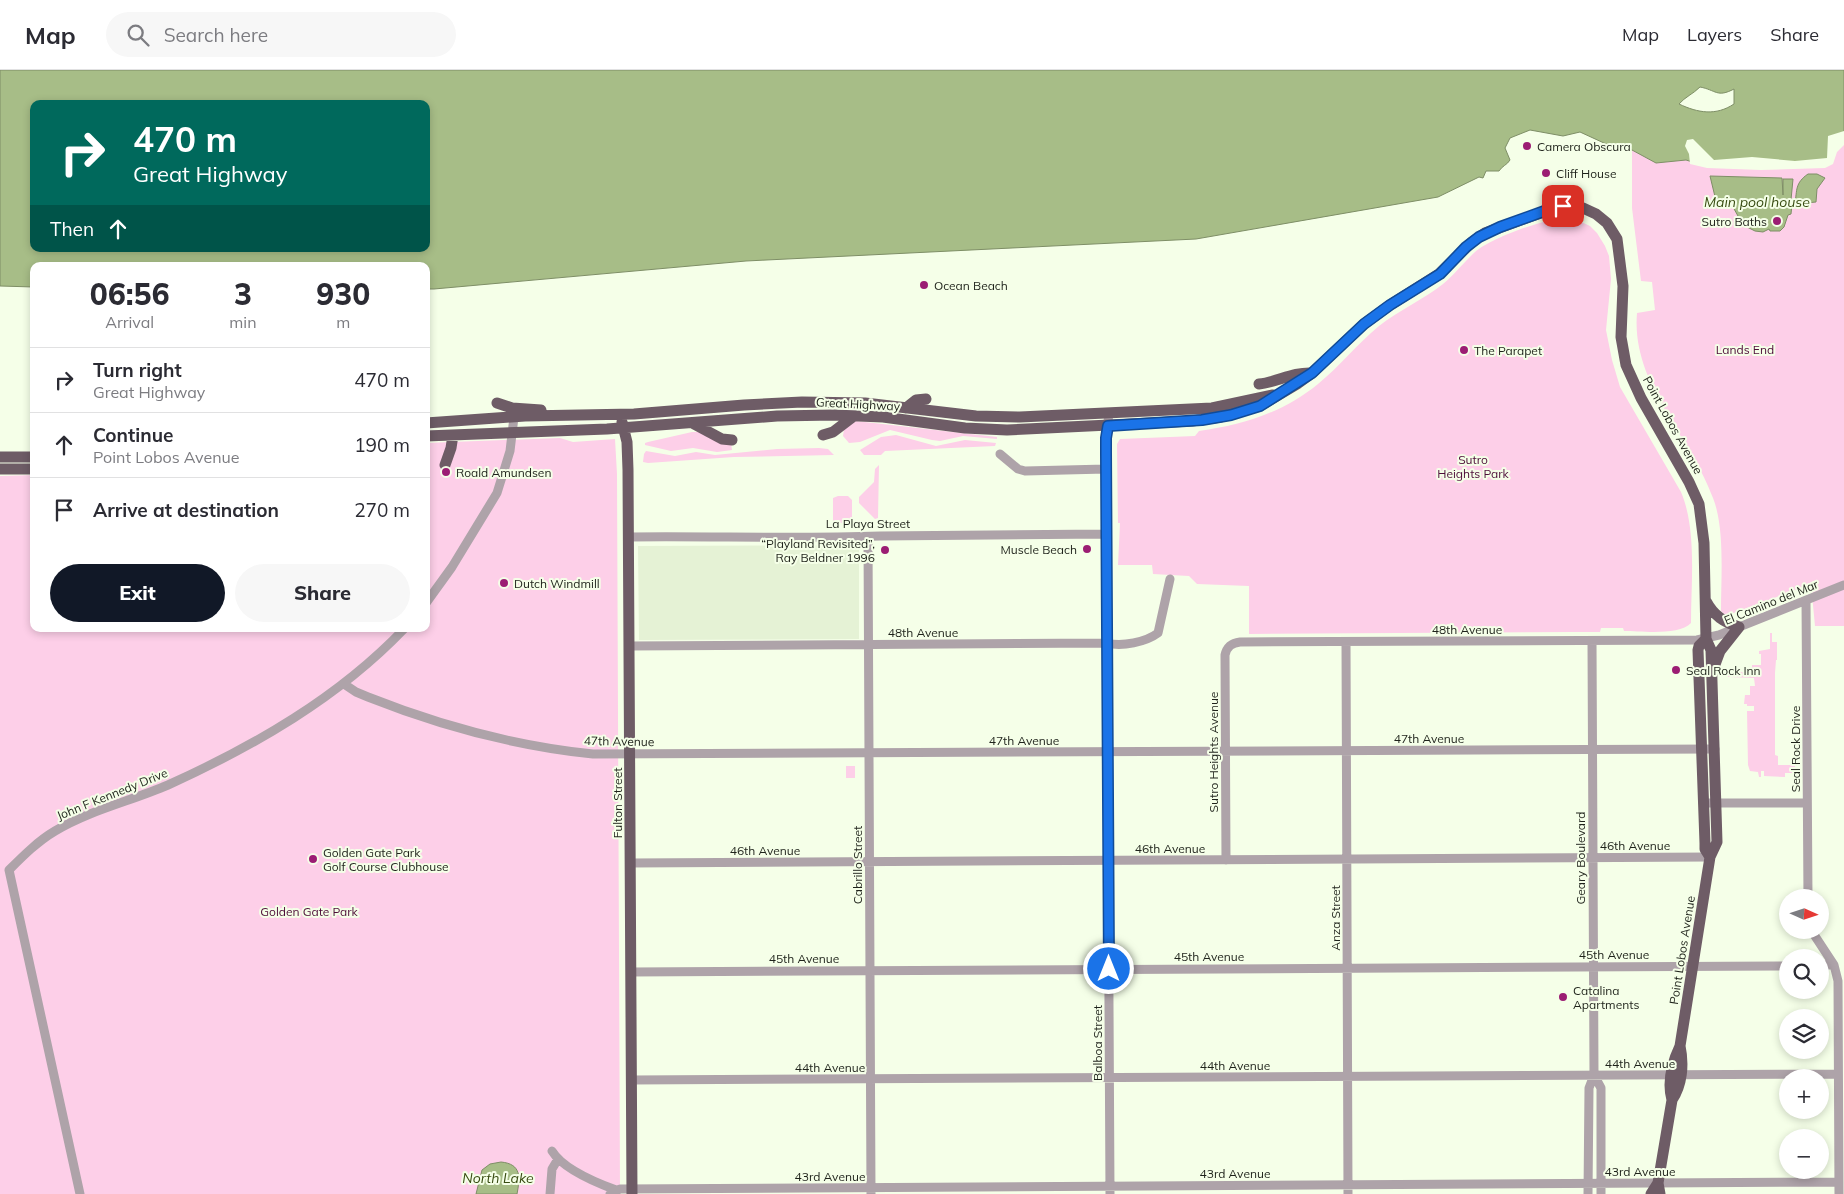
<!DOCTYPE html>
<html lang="en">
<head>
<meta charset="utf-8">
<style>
  :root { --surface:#fff; --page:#f7f7f7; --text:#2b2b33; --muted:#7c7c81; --line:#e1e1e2; --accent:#111827 }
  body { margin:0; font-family:Mulish,sans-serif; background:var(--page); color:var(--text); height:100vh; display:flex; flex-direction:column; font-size:19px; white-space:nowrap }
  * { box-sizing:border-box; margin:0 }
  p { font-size:16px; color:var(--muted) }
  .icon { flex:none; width:28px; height:28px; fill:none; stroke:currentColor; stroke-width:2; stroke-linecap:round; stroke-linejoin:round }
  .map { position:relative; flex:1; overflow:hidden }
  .panel { position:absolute; left:30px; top:192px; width:400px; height:370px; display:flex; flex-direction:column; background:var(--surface); border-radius:10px; box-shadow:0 2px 8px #0003 }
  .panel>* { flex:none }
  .top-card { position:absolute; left:30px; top:30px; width:400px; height:152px; border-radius:10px; box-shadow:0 2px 8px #0003; background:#00695c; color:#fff; overflow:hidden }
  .needle { width:32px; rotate:93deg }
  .controls { position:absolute; left:1779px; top:819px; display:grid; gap:10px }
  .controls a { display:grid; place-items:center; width:50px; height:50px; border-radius:50%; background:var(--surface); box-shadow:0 2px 8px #0003; font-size:25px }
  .pin { position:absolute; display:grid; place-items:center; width:42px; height:42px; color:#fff; margin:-21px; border-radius:10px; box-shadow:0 2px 8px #0006 }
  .me { position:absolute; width:55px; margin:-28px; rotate:0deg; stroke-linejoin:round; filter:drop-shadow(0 0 4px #0008) }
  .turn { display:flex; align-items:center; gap:18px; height:105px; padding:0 20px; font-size:22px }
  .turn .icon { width:65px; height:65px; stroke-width:2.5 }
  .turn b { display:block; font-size:35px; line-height:42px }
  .then { display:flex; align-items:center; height:48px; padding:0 20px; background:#0003; gap:10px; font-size:19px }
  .eta { display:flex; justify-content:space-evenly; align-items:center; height:85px; text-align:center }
  .eta b { font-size:30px; font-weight:800; line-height:35px }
  .primary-button { display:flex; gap:10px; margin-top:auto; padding:10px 20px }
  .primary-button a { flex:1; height:58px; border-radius:30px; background:var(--accent); color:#fff; font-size:20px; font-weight:800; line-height:58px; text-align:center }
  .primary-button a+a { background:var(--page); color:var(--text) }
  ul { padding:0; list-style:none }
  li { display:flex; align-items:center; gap:15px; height:65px; padding:0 20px; border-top:1px solid var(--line) }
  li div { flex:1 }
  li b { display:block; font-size:19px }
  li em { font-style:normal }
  header { display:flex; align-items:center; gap:30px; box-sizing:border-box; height:70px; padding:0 25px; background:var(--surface); border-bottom:1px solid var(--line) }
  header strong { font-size:24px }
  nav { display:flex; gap:28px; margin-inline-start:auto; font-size:18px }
  .search { width:350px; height:45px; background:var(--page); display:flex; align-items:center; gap:12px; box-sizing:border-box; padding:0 18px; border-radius:28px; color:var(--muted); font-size:19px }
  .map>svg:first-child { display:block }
  .built { fill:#e5f2d5 }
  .green { fill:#fdcfe8 }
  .water { fill:#a7bd87; stroke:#7e8e66; fill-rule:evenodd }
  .pier { fill:#f5ffe8 }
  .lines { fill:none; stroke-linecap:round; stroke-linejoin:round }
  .minor { stroke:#aea3a9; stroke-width:9 }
  .major { stroke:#6e5c66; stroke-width:11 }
  .route-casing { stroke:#114b97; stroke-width:12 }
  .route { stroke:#1a73e8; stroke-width:9 }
  .poi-dot { fill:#9b1d73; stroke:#f5ffe8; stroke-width:2 }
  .labels { text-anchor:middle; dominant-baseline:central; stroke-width:4; stroke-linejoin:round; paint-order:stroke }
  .poi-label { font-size:12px; fill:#1e221a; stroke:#f5ffe8; text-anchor:start }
  .park-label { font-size:12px; fill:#4d0c38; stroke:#f5ffe8 }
  .street-label { font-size:12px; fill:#1e221a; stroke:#f5ffe8 }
  .water-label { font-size:14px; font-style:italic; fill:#384c12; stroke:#f5ffe8 }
</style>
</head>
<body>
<header>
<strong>Map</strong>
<div class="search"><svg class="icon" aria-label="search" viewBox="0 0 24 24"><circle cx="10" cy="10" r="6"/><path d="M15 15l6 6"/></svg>Search here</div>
<nav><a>Map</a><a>Layers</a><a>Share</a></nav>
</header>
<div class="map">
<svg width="1844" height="1124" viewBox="0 0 1844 1124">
  <rect width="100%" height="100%" fill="#f5ffe8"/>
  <path class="built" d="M859 475V569L639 570 638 476Z"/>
  <path class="green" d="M1844 72V556H1815L1811 514 1731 544 1725 545 1721 541C1721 508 1725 458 1713 428 1691 366 1631 314 1637 243L1655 240 1652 212 1641 211 1632 138V80L1656 93 1686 90 1699 94 1835 81Z
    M1567 148 1577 150 1590 156 1597 163 1605 176 1609 186 1611 209 1606 260 1612 290 1620 317 1681 422C1697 460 1691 512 1691 553 1679 566 1641 561 1624 561L1623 558H1601L1600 562H1573L1249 564V516L1197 514 1189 506 1153 504 1152 495H1118L1120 453H1118L1117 374 1120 369 1195 366 1199 361C1243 355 1284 342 1318 314 1340 296 1357 274 1379 256 1399 240 1423 230 1443 214 1455 204 1464 192 1475 182 1491 168 1546 148 1567 148Z
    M856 351 997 367V369L963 366 940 371 932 370 890 360 860 372 849 373 843 366 844 359Z
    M692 362H700L731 373 732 380 717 382 693 378 671 381 645 375V373L648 372Z
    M896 365 936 376 965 370 996 373 995 376 885 381 881 385H864L860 380 881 367Z
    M560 368 573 372 615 369 617 404 620 1124H0V406L34 405V559H426V373Z
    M819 378 828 379 834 385 734 387 648 393 643 392 644 384 646 381 675 386 696 382 715 385 777 379Z
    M879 395 878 448 875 449 859 433V427L874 412 875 399Z
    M838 426H848L852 430V453H833V428Z
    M1770 563H1772V572H1777V590H1776L1775 603V685L1778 686V695H1795V703H1785V707L1764 706V701H1761V707H1759L1758 702 1750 701 1748 695 1747 641H1754V636H1747V634H1744L1745 625H1750V616H1755L1754 608 1728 607 1727 601 1743 602V598L1752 597V595H1761V584H1759V581L1770 579Z
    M846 696H855V708H846Z"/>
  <path class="water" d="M0 0H1844V72L1835 81 1831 93 1699 94 1686 90 1656 93 1632 80 1617 79 1580 62 1563 66 1530 60 1510 68 1505 78 1510 90C1507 95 1502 96 1499 101H1486L1483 108 1479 107 1438 127 1196 169 746 191 434 219H426V196H34V217L0 216ZM1700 17C1716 20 1717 28 1734 19V34C1716 46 1698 43 1679 34 1685 27 1693 24 1700 17ZM34 34H426V179H34Z
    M1808 104H1817L1825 108 1817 119 1816 132 1795 134C1797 120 1795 113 1808 104Z
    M1710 106 1782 108 1783 125V109H1793L1791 130H1781L1782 132H1786V134H1792L1791 144 1788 145 1784 157 1780 161H1770L1769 159 1763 162 1755 161 1743 155 1733 137 1727 135 1721 137 1717 135Z
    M501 1092C522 1094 520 1108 517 1124H476L482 1100 490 1094Z"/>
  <path class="pier" d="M1844 61V75L1837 82 1833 94 1825 98 1761 100 1707 98 1690 94 1689 84 1685 76 1687 70 1693 69 1714 90 1752 87 1795 91 1827 88 1828 66Z"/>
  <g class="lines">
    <path class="minor" d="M1109 343 1106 368 1110 1124
      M1000 384 1018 399 1025 401 1106 399
      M629 467C712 466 796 469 880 466L1106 464
      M868 467 871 1124
      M1806 530 1808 828
      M426 533 452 497 497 423 510 381 514 347
      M1346 572 1348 1124
      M629 576 1107 573C1122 577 1146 572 1158 563L1170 509
      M344 614 356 622 368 627C441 656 515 676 593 684L1715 679
      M1703 733H1807
      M1226 790 1225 585C1227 576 1232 573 1240 572L1697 570 1719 565 1844 515
      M631 793 1710 787
      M1811 860 1834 895 1838 911 1839 1124
      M1820 895H1834
      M631 902 1788 896
      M1594 1005 1601 1018V1124
      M632 1010 1838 1004
      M552 1081C563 1099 597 1113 616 1120
      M80 1124 9 800C23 786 38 771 55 761 90 740 131 731 168 715 254 676 338 628 404 559
      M550 1124 552 1099 558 1089
      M610 1124 620 1119 1839 1112
      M1588 1124 1589 1018 1594 1005 1592 571"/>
    <path class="major" d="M1259 314C1278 312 1292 302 1312 303
      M497 333 512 338 541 340
      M906 338 916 330 926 329
      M622 352 627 372 628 400 632 1124
      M426 353 525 346 634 344 744 335 802 332 865 333 976 346 1020 347 1212 338 1273 325
      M694 354 722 369 732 370
      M823 365 833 362 854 346
      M426 366 607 359 777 346 834 345 883 347 965 358 1007 360 1192 351 1221 347 1260 336 1297 314 1312 303 1364 254 1390 235 1439 204 1472 172 1485 163 1557 137 1570 136 1583 138 1596 144 1607 153 1617 169 1623 216 1621 267 1626 295 1641 328 1689 412 1699 434 1704 473 1706 569 1711 580 1717 772 1710 787 1680 976C1672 993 1667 1012 1672 1030L1658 1113 1660 1124
      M0 387H34
      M445 395 451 378 453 365
      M0 399H34
      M1706 531C1714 546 1724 552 1739 557L1720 581 1714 597
      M1706 569 1699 576 1698 580 1705 773V779L1710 787
      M1672 1030C1682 1015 1684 995 1680 976
      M1651 1124 1658 1113"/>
  </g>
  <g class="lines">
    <g class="route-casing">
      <path id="route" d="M1109 899 1106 383V368L1108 356 1202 350 1231 345 1260 336 1312 303 1364 254 1390 235 1440 204 1466 177 1479 167 1500 157 1550 139 1563 136"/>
    </g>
    <use href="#route" class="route"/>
  </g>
  <g class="poi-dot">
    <circle cx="1527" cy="76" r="5"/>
    <circle cx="1546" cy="103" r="5"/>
    <circle cx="1777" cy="151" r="5"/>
    <circle cx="924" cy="215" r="5"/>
    <circle cx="1464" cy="280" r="5"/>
    <circle cx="446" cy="402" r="5"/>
    <circle cx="1087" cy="479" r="5"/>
    <circle cx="885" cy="480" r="5"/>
    <circle cx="504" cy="513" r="5"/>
    <circle cx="1676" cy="600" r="5"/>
    <circle cx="313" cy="789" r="5"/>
    <circle cx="1563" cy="927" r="5"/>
  </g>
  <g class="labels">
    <g class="poi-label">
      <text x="1537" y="76">Camera Obscura</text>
      <text x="1556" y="103">Cliff House</text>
      <text x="1767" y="151" text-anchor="end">Sutro Baths</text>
      <text x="934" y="215">Ocean Beach</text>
      <text x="1474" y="280">The Parapet</text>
      <text x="456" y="402">Roald Amundsen</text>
      <text x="875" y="473" text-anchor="end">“Playland Revisited”,<tspan x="875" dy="14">Ray Beldner 1996</tspan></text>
      <text x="1077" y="479" text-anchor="end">Muscle Beach</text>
      <text x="514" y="513">Dutch Windmill</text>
      <text x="1686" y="600">Seal Rock Inn</text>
      <text x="323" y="782">Golden Gate Park<tspan x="323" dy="14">Golf Course Clubhouse</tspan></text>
      <text x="1573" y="920">Catalina<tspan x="1573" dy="14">Apartments</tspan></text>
    </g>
    <g class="park-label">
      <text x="1745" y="279">Lands End</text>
      <text x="1473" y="389">Sutro<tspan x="1473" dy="14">Heights Park</tspan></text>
      <text x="309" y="841">Golden Gate Park</text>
    </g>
    <g class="street-label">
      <text transform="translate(858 334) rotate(3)">Great Highway</text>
      <text transform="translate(1673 355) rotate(61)">Point Lobos Avenue</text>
      <text x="868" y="453">La Playa Street</text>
      <text transform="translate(1771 532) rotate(-22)">El Camino del Mar</text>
      <text x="1467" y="559">48th Avenue</text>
      <text x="923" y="562">48th Avenue</text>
      <text x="1429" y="668">47th Avenue</text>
      <text x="1024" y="670">47th Avenue</text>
      <text transform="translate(619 671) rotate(1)">47th Avenue</text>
      <text transform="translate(1795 679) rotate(-90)">Seal Rock Drive</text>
      <text transform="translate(1213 682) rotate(-90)">Sutro Heights Avenue</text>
      <text transform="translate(112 724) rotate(-22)">John F Kennedy Drive</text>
      <text transform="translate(617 733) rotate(-90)">Fulton Street</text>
      <text x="1635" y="775">46th Avenue</text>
      <text x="1170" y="778">46th Avenue</text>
      <text x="765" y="780">46th Avenue</text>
      <text transform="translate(1580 788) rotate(-90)">Geary Boulevard</text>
      <text transform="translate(857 795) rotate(-90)">Cabrillo Street</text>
      <text transform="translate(1335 848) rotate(-90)">Anza Street</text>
      <text transform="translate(1682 880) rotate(-81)">Point Lobos Avenue</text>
      <text x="1614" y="884">45th Avenue</text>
      <text x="1209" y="886">45th Avenue</text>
      <text x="804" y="888">45th Avenue</text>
      <text transform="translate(1097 973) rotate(-90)">Balboa Street</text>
      <text x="1640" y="993">44th Avenue</text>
      <text x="1235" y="995">44th Avenue</text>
      <text x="830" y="997">44th Avenue</text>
      <text x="1640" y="1101">43rd Avenue</text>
      <text x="1235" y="1103">43rd Avenue</text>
      <text x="830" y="1106">43rd Avenue</text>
    </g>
    <g class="water-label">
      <text x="1757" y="132">Main pool house</text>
      <text x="498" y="1108">North Lake</text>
    </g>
  </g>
</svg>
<div class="controls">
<a><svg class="needle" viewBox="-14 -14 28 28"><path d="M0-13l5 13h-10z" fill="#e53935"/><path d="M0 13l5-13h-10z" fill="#7c7c81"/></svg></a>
<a><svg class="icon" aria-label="search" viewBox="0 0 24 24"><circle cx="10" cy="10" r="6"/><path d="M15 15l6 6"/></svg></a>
<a><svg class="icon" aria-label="layers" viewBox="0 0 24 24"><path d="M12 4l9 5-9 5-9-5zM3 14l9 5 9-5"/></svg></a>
<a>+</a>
<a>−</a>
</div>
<div class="pin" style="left:1563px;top:136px;background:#d93025"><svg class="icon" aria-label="arrive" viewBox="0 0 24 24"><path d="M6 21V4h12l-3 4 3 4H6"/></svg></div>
<svg class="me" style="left:1109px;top:899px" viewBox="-20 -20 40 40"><circle r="17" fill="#1a73e8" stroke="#fff" stroke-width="3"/><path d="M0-11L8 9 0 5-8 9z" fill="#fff"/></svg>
<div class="top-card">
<div class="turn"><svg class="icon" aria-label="right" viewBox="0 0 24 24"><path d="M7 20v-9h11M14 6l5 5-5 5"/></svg><div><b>470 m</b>Great Highway</div></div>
<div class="then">Then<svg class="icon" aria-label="ahead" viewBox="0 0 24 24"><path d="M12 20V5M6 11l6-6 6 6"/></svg></div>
</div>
<section class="panel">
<div class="eta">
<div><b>06:56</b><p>Arrival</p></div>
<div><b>3</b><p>min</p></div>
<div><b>930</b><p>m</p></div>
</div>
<ul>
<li><svg class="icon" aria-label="right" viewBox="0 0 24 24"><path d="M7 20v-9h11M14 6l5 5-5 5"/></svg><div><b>Turn right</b><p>Great Highway</p></div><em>470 m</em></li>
<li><svg class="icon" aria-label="ahead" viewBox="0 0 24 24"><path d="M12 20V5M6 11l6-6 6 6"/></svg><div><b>Continue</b><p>Point Lobos Avenue</p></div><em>190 m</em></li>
<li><svg class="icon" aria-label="arrive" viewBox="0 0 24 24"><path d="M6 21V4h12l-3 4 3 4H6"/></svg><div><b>Arrive at destination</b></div><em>270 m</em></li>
</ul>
<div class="primary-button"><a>Exit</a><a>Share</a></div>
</section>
</div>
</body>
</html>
